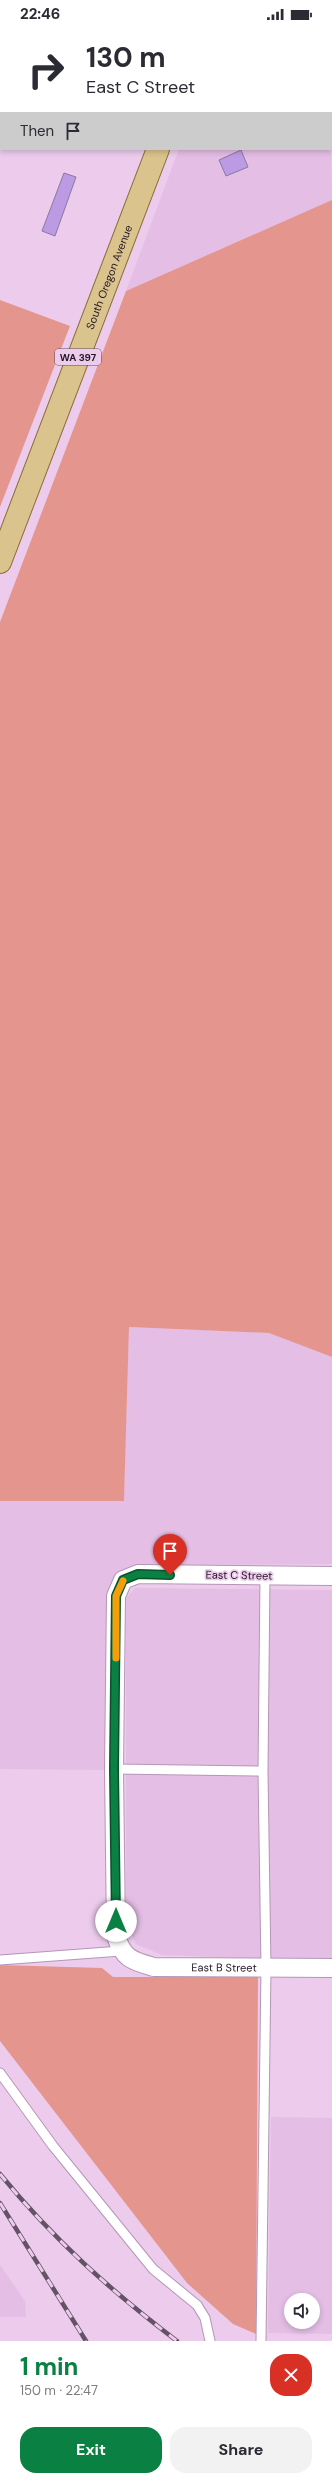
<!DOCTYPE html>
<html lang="en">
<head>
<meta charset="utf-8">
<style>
  :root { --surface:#fff; --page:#f2f2f3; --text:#2b2b33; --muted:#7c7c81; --accent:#0b8043 }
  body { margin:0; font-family:"DM Sans",sans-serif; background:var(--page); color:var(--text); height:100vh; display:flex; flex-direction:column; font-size:15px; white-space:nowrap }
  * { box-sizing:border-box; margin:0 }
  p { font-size:13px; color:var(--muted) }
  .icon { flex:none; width:22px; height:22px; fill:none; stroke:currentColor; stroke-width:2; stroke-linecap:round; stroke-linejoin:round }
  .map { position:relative; height:2313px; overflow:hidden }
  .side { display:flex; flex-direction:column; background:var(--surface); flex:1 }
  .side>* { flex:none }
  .top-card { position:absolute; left:0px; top:0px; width:332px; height:122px; box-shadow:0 2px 6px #0003; background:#fff; color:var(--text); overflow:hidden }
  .buttons { position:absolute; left:284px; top:2265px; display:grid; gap:8px }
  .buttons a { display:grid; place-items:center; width:36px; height:36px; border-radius:50%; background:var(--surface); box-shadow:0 2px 6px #0003; font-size:20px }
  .pin { position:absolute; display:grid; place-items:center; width:34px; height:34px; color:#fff; margin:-41px -17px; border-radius:50% 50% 50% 0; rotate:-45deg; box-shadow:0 0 4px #0007 }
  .pin .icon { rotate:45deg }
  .me { position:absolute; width:44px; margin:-22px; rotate:0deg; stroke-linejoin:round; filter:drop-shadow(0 0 3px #0008) }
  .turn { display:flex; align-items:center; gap:14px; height:84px; padding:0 20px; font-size:18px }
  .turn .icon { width:52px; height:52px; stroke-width:2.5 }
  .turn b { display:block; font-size:28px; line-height:34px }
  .then { display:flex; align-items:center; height:38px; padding:0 20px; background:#0003; gap:8px; font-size:15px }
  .round { display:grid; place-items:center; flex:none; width:42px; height:42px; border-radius:16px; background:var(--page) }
  .summary { display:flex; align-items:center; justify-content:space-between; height:68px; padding:0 20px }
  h1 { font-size:24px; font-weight:700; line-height:30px; color:var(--accent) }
  .cta { display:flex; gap:8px; margin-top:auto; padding:8px 20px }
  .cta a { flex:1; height:46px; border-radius:16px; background:var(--accent); color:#fff; font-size:16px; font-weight:700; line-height:46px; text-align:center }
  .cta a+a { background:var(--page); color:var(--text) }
  .status { display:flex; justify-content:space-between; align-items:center; height:28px; padding:0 20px; background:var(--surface); direction:ltr }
  .status svg { height:11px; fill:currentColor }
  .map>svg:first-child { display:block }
  .built { fill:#e4bee5; fill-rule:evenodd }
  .green { fill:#e4968e }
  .building { fill:#bd9be4; stroke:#89799d }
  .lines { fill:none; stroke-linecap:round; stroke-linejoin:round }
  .lane-casing { stroke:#b596b6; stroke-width:11 }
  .street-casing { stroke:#b596b6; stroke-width:20 }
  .secondary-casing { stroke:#b596b6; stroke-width:24 }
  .primary-casing { stroke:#8a6d36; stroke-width:24 }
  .lane { stroke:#fff; stroke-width:9 }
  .street { stroke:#fff; stroke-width:18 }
  .secondary { stroke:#ede1c6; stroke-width:22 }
  .primary { stroke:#dac38c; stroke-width:22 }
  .rail-casing { stroke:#645265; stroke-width:4.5 }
  .rail { stroke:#eccbed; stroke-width:3; stroke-dasharray:9; stroke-linecap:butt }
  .route-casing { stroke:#07532c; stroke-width:10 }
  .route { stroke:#0b8043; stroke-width:7 }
  .slow { stroke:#f59e0b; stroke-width:7 }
  .labels { text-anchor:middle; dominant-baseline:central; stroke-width:3.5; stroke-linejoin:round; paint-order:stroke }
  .shield { fill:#eccbed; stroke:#5f4d60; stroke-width:1 }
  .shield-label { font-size:10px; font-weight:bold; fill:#231723 }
  .street-label { font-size:11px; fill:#231723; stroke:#eccbed }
</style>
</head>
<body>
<div class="status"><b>22:46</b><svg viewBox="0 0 49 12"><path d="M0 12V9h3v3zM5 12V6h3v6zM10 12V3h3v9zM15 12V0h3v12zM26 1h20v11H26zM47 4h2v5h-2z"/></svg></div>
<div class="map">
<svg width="332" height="2313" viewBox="0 0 332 2313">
  <rect width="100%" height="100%" fill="#eccbed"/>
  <path class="built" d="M162 0H310L309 1Z
    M331 105 332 172 126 263 179 121H331Z
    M129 1299 269 1305 332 1329V1536L140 1537 115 1547 107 1571 105 1742 0 1741V1473L124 1472Z
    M135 1560 332 1562V1933L162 1927 136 1916 126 1895V1570Z
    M271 2089 332 2090V2306L268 2305ZM291 2272H313V2294H291Z
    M0 2237 25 2273 26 2289H0Z"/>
  <path class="green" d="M332 172V1329L269 1305 129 1299 124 1473H0V594L126 263Z
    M0 272 70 298 0 479Z
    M0 1937 102 1940 113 1949H258L256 2306 233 2296 187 2255 0 2013Z"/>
  <path class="building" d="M0 1 1 2V52H0Z
    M241 122 248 139 226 148 219 132Z
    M64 145 76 149 55 208 42 203Z"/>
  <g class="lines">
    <g class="lane-casing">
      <path id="lane" d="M185 0V1
        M217 1V0
        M114 1741 263 1743
        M0 1932 121 1923
        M0 2045 53 2118 153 2241 197 2277 205 2290 210 2313
        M261 2313 266 1940 263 1743 265 1547"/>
    </g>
    <g class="street-casing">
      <g id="street">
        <path id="s1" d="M332 1548 138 1546 123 1552 116 1568 114 1741 116 1908C123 1931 133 1933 154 1939L332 1940"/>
      </g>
    </g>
    <g class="secondary-casing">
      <path id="secondary" d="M104 0 105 1
        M123 0 125 1"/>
    </g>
    <g class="primary-casing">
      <g id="primary">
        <path d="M331 80H332"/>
        <path id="s2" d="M0 534 158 121"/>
      </g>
    </g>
    <use href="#lane" class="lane"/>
    <use href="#street" class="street"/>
    <use href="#secondary" class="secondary"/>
    <use href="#primary" class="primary"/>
    <g class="rail-casing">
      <path id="rail" d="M0 2146C54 2212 110 2262 177 2313
        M0 2175 86 2313"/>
    </g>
    <use href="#rail" class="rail"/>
  </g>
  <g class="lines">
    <g class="route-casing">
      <path id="route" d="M116 1893 114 1741 116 1568 123 1552 138 1546 170 1547"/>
    </g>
    <use href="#route" class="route"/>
    <path class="slow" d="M116 1630V1568L123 1553"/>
  </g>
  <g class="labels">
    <rect class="shield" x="55" y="321" width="46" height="16" rx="3"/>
    <g class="shield-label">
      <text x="78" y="329">WA 397</text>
    </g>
    <g class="street-label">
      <text stroke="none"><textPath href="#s2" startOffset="305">South Oregon Avenue</textPath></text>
      <text transform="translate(239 1547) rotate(1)">East C Street</text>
      <text stroke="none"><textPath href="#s1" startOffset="690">East B Street</textPath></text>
    </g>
  </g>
</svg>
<div class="buttons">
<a><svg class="icon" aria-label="sound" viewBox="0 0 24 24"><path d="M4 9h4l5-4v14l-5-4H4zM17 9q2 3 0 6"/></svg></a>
</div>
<div class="pin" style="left:170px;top:1547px;background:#d93025"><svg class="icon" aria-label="arrive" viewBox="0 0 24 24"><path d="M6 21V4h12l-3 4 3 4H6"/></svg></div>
<svg class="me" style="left:116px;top:1893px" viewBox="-20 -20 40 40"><circle r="19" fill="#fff"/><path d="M0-13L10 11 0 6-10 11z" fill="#0b8043"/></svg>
<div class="top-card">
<div class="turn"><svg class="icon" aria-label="right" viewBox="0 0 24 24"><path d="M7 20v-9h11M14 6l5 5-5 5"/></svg><div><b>130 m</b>East C Street</div></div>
<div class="then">Then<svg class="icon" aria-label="arrive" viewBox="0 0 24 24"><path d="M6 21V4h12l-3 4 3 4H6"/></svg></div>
</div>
</div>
<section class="side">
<div class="summary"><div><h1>1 min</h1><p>150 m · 22:47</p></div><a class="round" style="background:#d93025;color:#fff"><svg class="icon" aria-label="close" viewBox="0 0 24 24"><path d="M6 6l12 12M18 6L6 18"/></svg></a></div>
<div class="cta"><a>Exit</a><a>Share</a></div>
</section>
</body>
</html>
